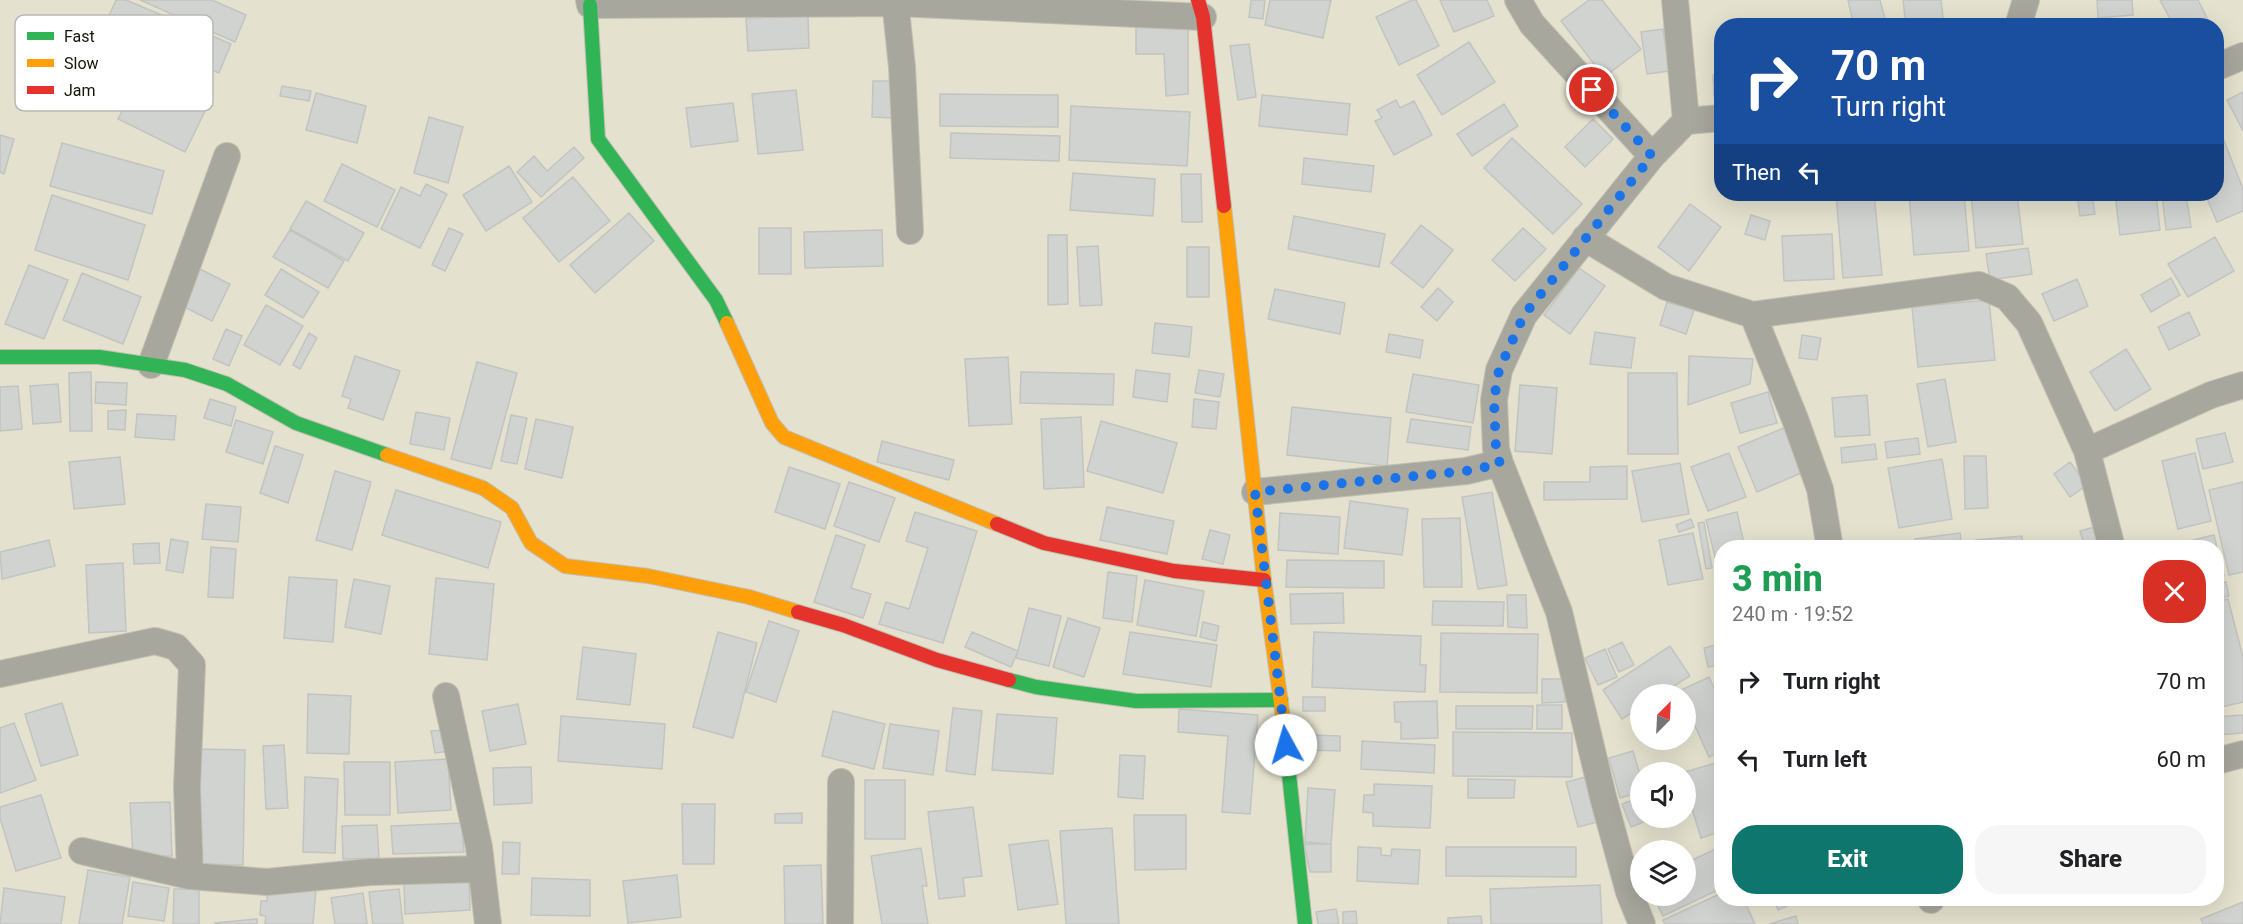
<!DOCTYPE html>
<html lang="en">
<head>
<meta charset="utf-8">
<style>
  :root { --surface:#fff; --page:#f6f6f6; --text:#202124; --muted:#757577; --accent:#0f766e }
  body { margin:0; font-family:Roboto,sans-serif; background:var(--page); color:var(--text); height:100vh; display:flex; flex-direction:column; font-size:22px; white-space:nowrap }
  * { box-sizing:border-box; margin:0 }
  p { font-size:20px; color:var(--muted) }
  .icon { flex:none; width:33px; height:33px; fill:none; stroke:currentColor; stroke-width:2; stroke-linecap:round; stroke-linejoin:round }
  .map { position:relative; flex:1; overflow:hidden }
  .side { position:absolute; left:1714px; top:540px; width:510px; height:366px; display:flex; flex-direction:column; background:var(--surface); border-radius:24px; box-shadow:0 6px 24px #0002 }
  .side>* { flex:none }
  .guide { position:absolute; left:1714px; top:18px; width:510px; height:183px; border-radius:24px; box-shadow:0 6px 24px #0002; background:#1a4fa0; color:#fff; overflow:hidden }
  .needle { width:39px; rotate:24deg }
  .controls { position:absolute; left:1630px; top:684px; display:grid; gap:12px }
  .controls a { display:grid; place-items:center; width:66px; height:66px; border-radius:50%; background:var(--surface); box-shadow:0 6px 24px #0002; font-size:30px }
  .pin { position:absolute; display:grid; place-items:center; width:51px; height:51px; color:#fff; margin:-26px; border:3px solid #fff; border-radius:50%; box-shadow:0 2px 6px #0007 }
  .me { position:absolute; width:66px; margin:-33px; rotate:354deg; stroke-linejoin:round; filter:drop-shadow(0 0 4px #0008) }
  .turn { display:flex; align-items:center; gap:21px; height:126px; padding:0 18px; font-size:27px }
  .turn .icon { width:78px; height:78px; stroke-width:2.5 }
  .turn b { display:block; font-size:42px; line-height:51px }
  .then { display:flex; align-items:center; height:57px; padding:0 18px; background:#0003; gap:12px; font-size:22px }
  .round { display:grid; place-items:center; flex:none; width:63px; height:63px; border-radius:24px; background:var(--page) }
  .headline { display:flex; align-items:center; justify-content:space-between; height:102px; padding:0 18px }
  h1 { font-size:36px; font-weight:800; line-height:45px; color:#1e9e55 }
  .cta { display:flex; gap:12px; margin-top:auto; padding:12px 18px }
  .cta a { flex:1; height:69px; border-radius:24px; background:var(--accent); color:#fff; font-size:24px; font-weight:800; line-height:69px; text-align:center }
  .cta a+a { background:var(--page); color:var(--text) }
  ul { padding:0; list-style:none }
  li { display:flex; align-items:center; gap:18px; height:78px; padding:0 18px }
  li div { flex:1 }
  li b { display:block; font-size:22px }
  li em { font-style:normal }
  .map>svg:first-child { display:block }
  .building { fill:#d1d3d0; stroke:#c2c4c1; stroke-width:1.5 }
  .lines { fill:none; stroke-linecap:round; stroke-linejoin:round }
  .street-casing { stroke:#c1bfb0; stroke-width:28 }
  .fast-casing { stroke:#c1bfb0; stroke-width:16 }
  .slow-casing { stroke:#c1bfb0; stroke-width:16 }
  .jam-casing { stroke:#c1bfb0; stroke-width:16 }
  .street { stroke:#a8a79e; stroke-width:26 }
  .fast { stroke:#30b455; stroke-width:14 }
  .slow { stroke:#ff9f0a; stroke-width:14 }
  .jam { stroke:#e5322d; stroke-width:14 }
  .route { stroke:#1a73e8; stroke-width:10; stroke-dasharray:0 18 }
  .key { fill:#fff; stroke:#b9b8b5; stroke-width:1.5 }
  .key-label { font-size:16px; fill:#161408 }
</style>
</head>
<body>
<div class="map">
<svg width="2243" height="924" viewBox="0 0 2243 924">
  <rect width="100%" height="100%" fill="#e4e1ce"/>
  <path class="building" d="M116 0H126L231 44 219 73 105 25Z
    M140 0H212L246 15 235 42Z
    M1251 0H1265L1263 19 1249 17Z
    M1270 0H1331L1323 38 1265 25Z
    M1412 0H1416L1439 46 1399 65 1376 17Z
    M1440 0H1487L1494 16 1454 32Z
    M1589 0H1602L1641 49 1604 77 1561 21Z
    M1848 0H1880L1887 26H1854Z
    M1903 0H1941L1944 26H1906Z
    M2097 0H2132L2133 15 2098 18Z
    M2160 0H2198L2211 26H2174Z
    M808 16 809 48 748 51 746 18Z
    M1822 20 1823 26H1750V25Z
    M1136 24H1188V94L1166 96 1164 54H1136Z
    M1663 29 1669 71 1647 74 1641 32Z
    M1469 42 1495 82 1442 115 1417 75Z
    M1249 44 1256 97 1238 100 1230 46Z
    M142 70 209 103 185 152 118 119Z
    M1713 75H1722V96H1714Z
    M873 81H893L892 118 872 117Z
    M282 86 311 91 309 101 280 96Z
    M796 90 803 150 758 154 752 94Z
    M2243 92V131L2227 100Z
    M316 93 366 106 357 143 306 130Z
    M940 94 1058 95V127L940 126Z
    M1262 95 1350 104 1347 135 1259 126Z
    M1396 100 1400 108 1414 101 1432 135 1394 155 1375 121 1382 118 1377 110Z
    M733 103 738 141 691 147 686 108Z
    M1504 104 1518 126 1472 156 1457 134Z
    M1071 106 1190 112 1187 166 1069 160Z
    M429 117 463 127 448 183 414 173Z
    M1593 119 1613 139 1585 167 1565 147Z
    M2217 123 2243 189V211L2217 222 2205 194H2217Z
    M951 133 1060 136 1059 161 950 158Z
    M0 135 14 139 4 174 0 172Z
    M1512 138 1582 204 1553 234 1484 168Z
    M62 143 164 171 152 214 50 186Z
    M574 147 584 158 541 197 517 172 534 156 547 171Z
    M1304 158 1374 166 1371 192 1302 184Z
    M342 164 395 190 377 227 324 201Z
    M509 166 532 202 486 231 463 195Z
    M1073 173 1155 179 1153 216 1070 210Z
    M1181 174H1201L1202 222H1182Z
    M573 177 610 221 559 262 523 218Z
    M426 184 447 194 420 248 381 229 401 187 420 196Z
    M1836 194H1874L1882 275 1843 278Z
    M1909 194H1964L1969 251 1914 255Z
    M1971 194H2017L2023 244 1976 248Z
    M2035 194H2070L2071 197 2036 200Z
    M2077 194H2092L2095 214 2080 216Z
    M2115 194H2156L2160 230 2120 235Z
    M2162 194H2186L2191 227 2166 230Z
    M52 195 145 225 128 280 35 250Z
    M306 201 364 233 348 261 290 229Z
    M1690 204 1721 227 1689 271 1658 247Z
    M629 213 654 241 595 293 570 265Z
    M1751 215 1770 221 1765 240 1745 234Z
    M1294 216 1385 234 1379 267 1288 249Z
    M1421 225 1453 250 1423 288 1391 263Z
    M449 228 463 234 445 271 432 265Z
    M759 228H791V274H759Z
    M1523 228 1546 249 1515 281 1492 260Z
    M290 230 344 261 328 288 273 257Z
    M882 230 883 266 805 268 804 232Z
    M1832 234 1834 279 1784 281 1782 236Z
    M1048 235H1067L1068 304 1048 305Z
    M2215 237 2234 271 2188 297 2168 264Z
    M1098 246 1102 305 1080 306 1077 247Z
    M1187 247H1209V297H1187Z
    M2028 248 2032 274 1990 280 1986 254Z
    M29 265 68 280 44 339 5 324Z
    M196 267 230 284 212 321 178 304Z
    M1579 268 1605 286 1570 334 1544 315Z
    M281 269 319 292 303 318 265 295Z
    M82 273 141 297 123 344 63 320Z
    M2171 278 2180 295 2151 312 2141 295Z
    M2077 279 2088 306 2054 321 2042 294Z
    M1438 288 1453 302 1437 321 1421 307Z
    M1275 289 1345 303 1340 334 1268 319Z
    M1989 300 1995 360 1918 367 1912 307Z
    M1667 302 1694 310 1686 334 1660 325Z
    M266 305 303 326 280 365 244 345Z
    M2189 312 2200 335 2169 350 2158 327Z
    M1155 323 1192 327 1189 357 1152 353Z
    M226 329 242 336 229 366 213 359Z
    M1595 332 1635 338 1631 368 1590 364Z
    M309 333 317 338 300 369 293 365Z
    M1389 334 1423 340 1420 358 1386 352Z
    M1802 335 1821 338 1817 360 1799 358Z
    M2126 349 2151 389 2115 411 2090 372Z
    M355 356 400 371 383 420 348 408 351 399 342 396Z
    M1689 356 1753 359 1750 384 1688 405Z
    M1008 357 1012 424 969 426 965 359Z
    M477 362 517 373 491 469 451 459Z
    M1136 370 1170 374 1167 402 1133 397Z
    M1199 370 1224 374 1220 397 1195 393Z
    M91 372 92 431H70L69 373Z
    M1021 372 1114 374 1113 405 1020 403Z
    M1628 373H1677L1678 454H1628Z
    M1413 374 1479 385 1473 423 1406 412Z
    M1945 379 1956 442 1928 447 1917 384Z
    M96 382 127 383 126 405 95 403Z
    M58 384 61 422 33 424 30 386Z
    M1520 385 1557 388 1552 454 1515 451Z
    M18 386 22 429 0 431V387Z
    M1768 392 1777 423 1740 433 1731 403Z
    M1867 395 1870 435 1835 437 1832 398Z
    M210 399 236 407 231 426 204 418Z
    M1194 399 1219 402 1216 429 1192 427Z
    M1292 407 1391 418 1387 466 1287 455Z
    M126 410 125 430 108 429V411Z
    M416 412 450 418 444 450 410 444Z
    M137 414 176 416 174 440 135 437Z
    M511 415 527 418 517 464 501 461Z
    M1081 417 1084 487 1044 489 1041 419Z
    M536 419 573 427 562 478 525 469Z
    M1411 419 1471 427 1468 450 1407 442Z
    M236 420 273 432 263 464 226 452Z
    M1101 421 1177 443 1163 493 1087 471Z
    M1786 427 1806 471 1757 492 1738 447Z
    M2225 433 2233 462 2203 469 2196 439Z
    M1918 438 1920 454 1887 458 1885 442Z
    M882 441 954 460 949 480 877 462Z
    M1875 444 1877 459 1842 463 1841 448Z
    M275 446 303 455 288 503 260 493Z
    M1729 453 1746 497 1708 511 1691 467Z
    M2195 453 2211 521 2178 529 2162 461Z
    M1964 456H1986L1988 508 1965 509Z
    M120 457 125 504 74 509 69 462Z
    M1942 459 1952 519 1899 528 1888 468Z
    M2070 462 2087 485 2070 497 2054 474Z
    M1680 463 1689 514 1642 522 1632 471Z
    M1627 466V499L1544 500V482H1590V467Z
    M789 467 840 484 825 529 775 512Z
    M335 471 371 482 352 550 316 540Z
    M849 482 895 498 879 542 834 526Z
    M2243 482V572L2229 575 2209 490Z
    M396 490 501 522 488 568 382 535Z
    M1492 492 1507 585 1478 589 1462 497Z
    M1350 501 1408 509 1402 555 1344 548Z
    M206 504 241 507 238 542 202 539Z
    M1107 507 1174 521 1167 554 1100 540Z
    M915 512 977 531 943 643 879 624 886 602 909 609 928 548 906 541Z
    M1737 512 1745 548H1722V568L1718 569 1706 520Z
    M1280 513 1340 517 1338 554 1278 550Z
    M1460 518 1462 587H1424L1422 519Z
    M1691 519 1694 527 1679 532 1676 525Z
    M1704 522 1712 568 1706 569 1698 523Z
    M2098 526 2104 548H2085L2080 531Z
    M1210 530 1230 535 1223 564 1202 559Z
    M1693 533 1703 579 1668 585 1659 540Z
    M1960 533 1962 548H1916L1915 539Z
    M836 535 865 545 851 588 871 594 863 618 814 602Z
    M2214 535 2217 548H2160Z
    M2022 536 2023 548H1977L1976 540Z
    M171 539 188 542 183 573 166 570Z
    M49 540 55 566 2 579 0 552Z
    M159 543 160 563 134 564 133 544Z
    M211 547 236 549 233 598 208 597Z
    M2217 548 2224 576 2217 577Z
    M1287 560 1384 561V588L1286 587Z
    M123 563 126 631 89 633 86 565Z
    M1108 572 1137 576 1132 622 1103 618Z
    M289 577 337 580 333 642 284 638Z
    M436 578 494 584 487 660 429 654Z
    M354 579 390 586 381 634 345 627Z
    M1145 580 1204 591 1196 636 1137 625Z
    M2226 582 2229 596 2217 599V584Z
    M1343 593 1344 623 1291 624 1290 594Z
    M1507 595H1526L1527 628 1508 627Z
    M2228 599 2243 657V702L2217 708V602Z
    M1433 601 1504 602 1503 626 1432 625Z
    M1029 608 1061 616 1049 666 1016 658Z
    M1068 618 1100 628 1084 677 1053 667Z
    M769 621 799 631 776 702 746 692Z
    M1203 622 1219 626 1216 641 1200 637Z
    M718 632 757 643 733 738 693 727Z
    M972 632 1018 651 1011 667 965 647Z
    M1130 632 1217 645 1211 687 1123 674Z
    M1314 632 1421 636 1420 665H1426L1425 692 1312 687Z
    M1441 633 1538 634 1537 693 1440 692Z
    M1622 642 1634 665 1619 672 1608 649Z
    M1716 645 1720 665 1708 667 1704 648Z
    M1670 646 1690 676 1661 694H1641V707L1622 719 1603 690Z
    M583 647 636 654 630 705 577 699Z
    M1605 649 1617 677 1598 685 1585 658Z
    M1709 677 1722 706V751L1709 757 1686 706V694H1681L1679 691Z
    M1542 679H1565V702L1542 703Z
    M308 694 351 696 349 754 307 753Z
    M1303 697H1325V711H1303Z
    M1437 701 1438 738 1401 739V722H1395L1394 702Z
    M62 703 78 755 41 766 25 714Z
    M518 704 526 744 490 751 482 711Z
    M1537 705H1562V729H1537Z
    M1456 706H1533L1532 729H1456Z
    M953 708 982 711 975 775 946 771Z
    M1179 709 1258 715 1250 814 1222 812 1228 736 1178 732Z
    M833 711 885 724 874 769 822 756Z
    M997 714 1057 718 1053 774 992 770Z
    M2243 715V733L2217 735V717Z
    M561 716 665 724 662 769 558 761Z
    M14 723 36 780 0 793V728Z
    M890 724 939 731 933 775 883 768Z
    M447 730 450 751 435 753 431 731Z
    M1453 732 1572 733V777L1453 776Z
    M1309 735 1340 736V751L1309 750Z
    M1362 741 1435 745 1434 773 1361 769Z
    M284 745 288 808 266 809 263 746Z
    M199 749 245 750 243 865 197 864Z
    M1633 751 1641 778V792L1620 798 1609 758Z
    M1120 755 1145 756 1143 799 1118 797Z
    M448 759 451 810 398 813 395 762Z
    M1722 761V831L1701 838 1686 789 1685 772Z
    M344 762H390V815H345Z
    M531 767 532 803 494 805 493 768Z
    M305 777 338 779 335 853 303 852Z
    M1586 777 1597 822 1578 827 1566 782Z
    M1468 779 1515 780 1514 798H1468Z
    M865 780H905V839H865Z
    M1374 784 1432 786 1430 828 1373 826V813L1363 812 1364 795H1374Z
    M1308 788 1335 790 1331 844 1305 842Z
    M41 795 61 858 16 871 0 818V807Z
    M1641 797V818L1651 819 1631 827 1622 804Z
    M170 802 172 856 133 857 130 803Z
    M682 804H715L714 864H683Z
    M973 807 982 876 963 878 965 896 939 899 928 812Z
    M802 813V823H775V814Z
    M1134 815H1186V869L1135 870Z
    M1662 818H1684L1666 826Z
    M462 823 464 852 393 854 391 826Z
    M377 825 379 858 343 859 342 826Z
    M1112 828 1119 924H1066L1060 831Z
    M1048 840 1058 904 1018 910 1009 845Z
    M503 842 520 843 519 874H502Z
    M1304 844H1331V872H1310Z
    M1722 846V888L1663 916 1653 896H1686V863Z
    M1358 847 1381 848V855L1391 856 1392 849 1420 850 1418 884 1357 881Z
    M1446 847H1576V877L1446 876Z
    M921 848 927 886H922L928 924H882L871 856Z
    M821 865 823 924H785L784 866Z
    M88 870 130 877 122 924H79Z
    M677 875 681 917 628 923 623 881Z
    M532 878 590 880V916L531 915Z
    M469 879 470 910 405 914 404 883Z
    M133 882 169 888 164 921 128 916Z
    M1600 885 1602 924H1491L1490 889Z
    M268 886 316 889 313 924H265L266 916 260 915 261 901H267Z
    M4 888 65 897 61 924H0Z
    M174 889H199V924H173Z
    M399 889 403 924H373L369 892Z
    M363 893 367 924H335L331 898Z
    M1722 893V898H1743L1755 924H1665L1663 920Z
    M1773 898H1806L1778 910Z
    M2243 902V924H2203L2201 919Z
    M1336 909 1339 924H1318L1316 912Z
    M1356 911 1357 924H1343V912Z
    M1481 916 1482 924H1448V918Z
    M1796 916 1798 924H1769Z
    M257 919V924H215V923Z"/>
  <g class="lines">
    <g class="street-casing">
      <path id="street" d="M589 0 590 5 896 3 1203 17
        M895 0 902 67 910 231
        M1518 0 1532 24 1652 156
        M1675 0 1686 121
        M2018 26 2026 0
        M2217 67 2243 56
        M1585 238 1666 287 1753 315 1979 285 2007 297 2029 323 2087 451 2112 548
        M1753 315 1795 419 1820 489 1830 548
        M151 365 227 156
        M2087 451 2211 395 2243 385
        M1255 492 1466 471 1500 463
        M0 674 155 641 176 647 192 665 187 787 190 876
        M446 696 479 847 488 924
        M2217 761 2243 754
        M82 851 190 876 267 882 370 872 481 869
        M1930 898 1931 900
        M840 924 841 782
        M1642 924 1629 892 1603 797 1559 612 1500 463 1496 449 1494 400 1499 370 1524 315 1652 156 1686 121 1722 118"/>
    </g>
    <g class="fast-casing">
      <path id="fast" d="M590 5 598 139 716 300 727 323
        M0 357H99L185 370 227 384 296 423 387 455
        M1009 680 1036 687 1136 701 1281 700
        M1283 718 1305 924"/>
    </g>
    <g class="slow-casing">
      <path id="slow" d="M1224 206 1264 580 1283 718
        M727 323 772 423 784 437 997 524
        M387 455 483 488 512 508 531 543 565 566 648 576 749 597 798 612"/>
    </g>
    <g class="jam-casing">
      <path id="jam" d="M1198 0 1203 17 1224 206
        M997 524 1044 543 1174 571 1264 580
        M798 612 843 625 937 660 1009 680"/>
    </g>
    <use href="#street" class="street"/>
    <use href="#fast" class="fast"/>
    <use href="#slow" class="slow"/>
    <use href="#jam" class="jam"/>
  </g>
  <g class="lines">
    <path class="route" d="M1286 745 1255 492 1466 471 1500 464 1496 449 1494 400 1499 370 1524 315 1652 156 1592 90"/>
  </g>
  <rect x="15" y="15" width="198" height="96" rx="9" class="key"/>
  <rect x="27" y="32" width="27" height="8" fill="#30b455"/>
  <rect x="27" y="59" width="27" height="8" fill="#ff9f0a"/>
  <rect x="27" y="86" width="27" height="8" fill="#e5322d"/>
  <g class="key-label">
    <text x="64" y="42">Fast</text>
    <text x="64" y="69">Slow</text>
    <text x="64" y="96">Jam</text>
  </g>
</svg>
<div class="controls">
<a><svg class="needle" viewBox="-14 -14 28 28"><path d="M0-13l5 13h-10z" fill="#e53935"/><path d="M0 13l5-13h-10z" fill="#757577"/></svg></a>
<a><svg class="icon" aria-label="sound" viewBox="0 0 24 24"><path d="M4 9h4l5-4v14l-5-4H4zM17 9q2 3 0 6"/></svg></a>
<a><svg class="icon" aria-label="layers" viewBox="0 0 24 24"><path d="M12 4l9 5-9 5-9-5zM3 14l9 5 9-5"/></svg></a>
</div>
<div class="pin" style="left:1592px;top:90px;background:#d93025"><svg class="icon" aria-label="arrive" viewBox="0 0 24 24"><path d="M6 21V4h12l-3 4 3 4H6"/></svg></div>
<svg class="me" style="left:1286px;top:745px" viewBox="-20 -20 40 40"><circle r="19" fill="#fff"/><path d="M0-13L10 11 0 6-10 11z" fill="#1a73e8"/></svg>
<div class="guide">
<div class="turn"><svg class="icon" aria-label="right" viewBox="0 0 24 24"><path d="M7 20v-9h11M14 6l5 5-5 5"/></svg><div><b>70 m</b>Turn right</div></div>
<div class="then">Then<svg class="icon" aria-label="left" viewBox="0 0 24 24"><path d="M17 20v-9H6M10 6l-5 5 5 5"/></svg></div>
</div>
<section class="side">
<div class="headline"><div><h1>3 min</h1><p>240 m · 19:52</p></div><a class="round" style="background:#d93025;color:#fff"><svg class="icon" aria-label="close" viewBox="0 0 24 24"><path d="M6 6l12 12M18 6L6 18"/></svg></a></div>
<ul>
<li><svg class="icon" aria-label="right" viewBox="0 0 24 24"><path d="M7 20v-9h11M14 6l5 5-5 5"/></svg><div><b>Turn right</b></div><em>70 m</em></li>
<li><svg class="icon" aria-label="left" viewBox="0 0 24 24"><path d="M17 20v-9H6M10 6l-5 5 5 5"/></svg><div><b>Turn left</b></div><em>60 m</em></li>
</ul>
<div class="cta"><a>Exit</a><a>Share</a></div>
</section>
</div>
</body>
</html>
